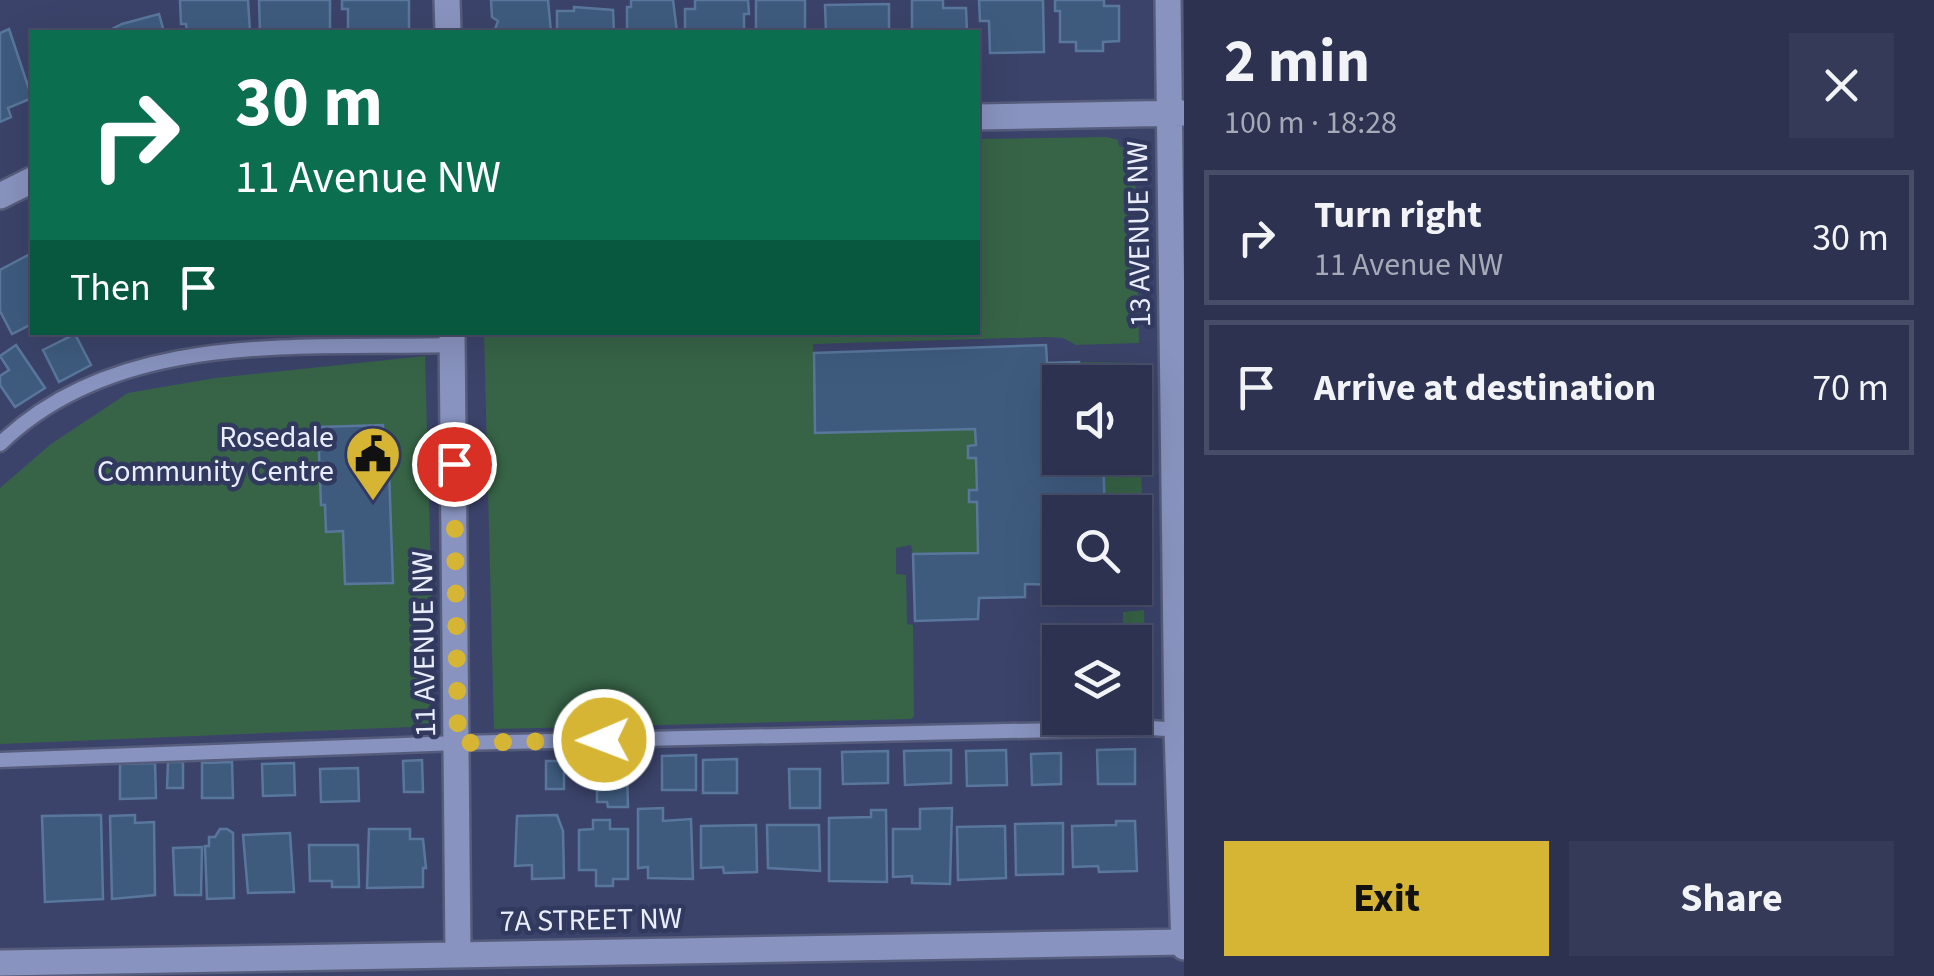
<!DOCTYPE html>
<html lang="en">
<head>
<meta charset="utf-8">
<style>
  :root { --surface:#2c3250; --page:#343a57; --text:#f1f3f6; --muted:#a6aab7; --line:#484d67; --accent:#d6b534 }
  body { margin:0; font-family:"Source Sans 3",sans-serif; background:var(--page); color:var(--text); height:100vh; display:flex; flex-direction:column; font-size:38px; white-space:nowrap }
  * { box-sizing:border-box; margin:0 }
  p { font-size:32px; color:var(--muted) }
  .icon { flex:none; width:55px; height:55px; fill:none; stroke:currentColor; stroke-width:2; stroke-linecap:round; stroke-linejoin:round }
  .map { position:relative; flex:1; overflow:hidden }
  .drawer { display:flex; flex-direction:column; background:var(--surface); width:750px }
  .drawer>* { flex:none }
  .top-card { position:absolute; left:30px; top:30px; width:950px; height:305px; border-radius:0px; box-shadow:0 10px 40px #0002,0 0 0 2px var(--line); background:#0b6e4f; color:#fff; overflow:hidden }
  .buttons { position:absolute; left:1042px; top:365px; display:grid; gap:20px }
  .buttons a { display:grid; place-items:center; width:110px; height:110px; border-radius:0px; background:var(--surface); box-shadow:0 10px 40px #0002,0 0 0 2px var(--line); font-size:50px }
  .pin { position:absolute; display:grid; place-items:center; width:85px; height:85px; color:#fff; margin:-42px; border:5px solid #fff; border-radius:50%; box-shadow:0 2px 10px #0007 }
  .me { position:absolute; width:110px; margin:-55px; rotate:269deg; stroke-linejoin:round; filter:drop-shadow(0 0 8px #0008) }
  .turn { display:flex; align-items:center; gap:35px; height:210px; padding:0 40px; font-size:45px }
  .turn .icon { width:130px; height:130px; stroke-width:2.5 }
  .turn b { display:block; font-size:70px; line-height:85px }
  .then { display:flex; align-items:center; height:95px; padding:0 40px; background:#0003; gap:20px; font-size:38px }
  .round { display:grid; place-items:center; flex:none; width:105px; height:105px; border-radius:0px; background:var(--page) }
  .overview { display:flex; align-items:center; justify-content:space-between; height:170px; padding:0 40px }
  h1 { font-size:60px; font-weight:700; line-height:75px }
  .button { display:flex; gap:20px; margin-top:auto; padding:20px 40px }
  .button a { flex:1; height:115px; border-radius:0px; background:var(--accent); color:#111; font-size:40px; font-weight:700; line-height:115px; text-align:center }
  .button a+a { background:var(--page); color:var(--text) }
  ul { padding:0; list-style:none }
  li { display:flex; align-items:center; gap:30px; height:135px; margin:0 20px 15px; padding:0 20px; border:5px solid var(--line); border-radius:0px }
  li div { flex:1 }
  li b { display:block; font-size:38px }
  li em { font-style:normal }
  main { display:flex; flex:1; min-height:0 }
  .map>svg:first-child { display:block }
  .green { fill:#376447 }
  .building { fill:#3e5b7e; stroke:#59779c; stroke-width:2.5 }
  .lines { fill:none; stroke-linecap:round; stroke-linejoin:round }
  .service-casing { stroke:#565c7b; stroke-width:19 }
  .minor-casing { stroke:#565c7b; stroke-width:30 }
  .service { stroke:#8893bf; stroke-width:14 }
  .minor { stroke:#8893bf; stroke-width:25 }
  .route { stroke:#d6b534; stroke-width:18; stroke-dasharray:0 32.4 }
  .labels { text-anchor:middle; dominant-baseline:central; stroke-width:9; stroke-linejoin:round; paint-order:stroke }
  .street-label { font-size:30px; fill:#e9edfc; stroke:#31395f }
  .poi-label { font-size:30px; fill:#e9edfc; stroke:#31395f; text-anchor:end }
</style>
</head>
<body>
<main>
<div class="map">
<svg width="1184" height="976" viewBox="0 0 1184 976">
  <rect width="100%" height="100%" fill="#3b436a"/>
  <path class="green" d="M1107 137 1118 140 1119 146 1132 151 1135 161 1139 343 1076 345 1063 338 1047 337 813 344 816 433 975 429 976 445 968 446V458H976L977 490H969V501L977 502 978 553 913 554 911 545 896 548V574L906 575 907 624 913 625 914 716 911 719 494 729 484 333 978 332V139Z
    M425 356 435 726 0 744V488L51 444 128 393 215 378Z
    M1079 362 1139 363 1144 590 1082 592 1081 588H1135V512H1105L1103 458H1135V382H1079Z
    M1144 610 1147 711H1136L1135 642H1123V612Z"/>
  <path class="building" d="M180 0H248L250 32H187L186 24H181Z
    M259 0H330V32H260Z
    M342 0H409V32H348V9H342Z
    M491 0H548L551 32H494L498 21 492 17Z
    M631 0H673L677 32H627V7H631Z
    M695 0H748L749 14H744V32H685V9H695Z
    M756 0H805V32H756Z
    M912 0H943V8H966L967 32H912Z
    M979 0H1043L1044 52 990 53 989 21H980Z
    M1055 0H1104V6H1119V41L1103 42V51H1076V42H1060V11H1055Z
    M889 4V32H826L825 5Z
    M574 7 613 10 614 32H557V11H574Z
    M159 14 164 32H106L122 24Z
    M9 29 32 98 8 108 11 117 0 122V33Z
    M32 253V329L30 325 12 334 0 311V270Z
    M75 334 91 365 59 382 43 350Z
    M16 345 45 388 15 407 0 385V376L9 370 0 356Z
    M1046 345 1047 363 1079 362V382H1060V458H1103L1105 512H1060V585L1025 584V597L979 598 978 619 915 621 913 554 978 553 977 502H969V490H977L976 458H968V446L976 445 975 429 815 433 814 353Z
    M383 425 384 471H389L393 583 345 584 343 531 326 532 325 505H321L318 427Z
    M1135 749V784H1098L1097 750Z
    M951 750V783L905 785 904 751Z
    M1006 750 1007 785 967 786 966 751Z
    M888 751V783L843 784 842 752Z
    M1061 753V784L1032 785 1031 754Z
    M696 755V790H662V756Z
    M737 759V793H703V760Z
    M422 760 423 792H404L403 761Z
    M546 761H564V789H546Z
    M168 762H183V788H167Z
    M232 762 233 798H202V763Z
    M155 763 156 798 120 799V764Z
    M294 763 295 795 263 796 262 764Z
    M358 768 359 801 321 802 320 769Z
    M789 769H820V808H790Z
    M597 771H627L628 807H608L607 802H597Z
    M663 808V821L691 819 693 879 648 878V867L638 868V809Z
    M952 808 950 884 912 883V876L893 877V829H920V809Z
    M871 810H886L887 882 829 881V818L871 817Z
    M101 815 103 899 45 902 42 816Z
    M135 815V823L154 822 155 895 112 899 110 816Z
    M557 815 563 831 564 878 532 879V865L515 866 517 816Z
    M593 820H610V829H628V879H613V886H596V870H579V830L593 829Z
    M1116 821H1135L1137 871 1099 872 1098 866 1073 867 1072 826 1116 825Z
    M1063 823V874L1016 875 1015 824Z
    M756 825 757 872 724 873 723 867 701 868V826Z
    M767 825H819L820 871 768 868Z
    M1005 826 1006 878 958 880 957 827Z
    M220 829H227L233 833 234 898 207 899 205 846H209V837H215Z
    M369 829H410V839H423L426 868H423V887L367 888Z
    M290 833 294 892 248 893 243 835Z
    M309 845H358L359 887H332V881H310Z
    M202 847 201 895H175L173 848Z"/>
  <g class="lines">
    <g class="service-casing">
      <path id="service" d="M0 444C118 329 301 349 452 345
        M0 760 458 743 1150 728 1183 730"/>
    </g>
    <g class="minor-casing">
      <path id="minor" d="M447 0 448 32
        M1168 0 1177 730 1184 947
        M978 117 1184 113
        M0 196 32 180
        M452 332 458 955
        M0 963 1184 942"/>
    </g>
    <use href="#service" class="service"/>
    <use href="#minor" class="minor"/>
  </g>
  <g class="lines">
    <path class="route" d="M454 464 458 743 604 740"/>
  </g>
  <defs>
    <g id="civic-pin" transform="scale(2.875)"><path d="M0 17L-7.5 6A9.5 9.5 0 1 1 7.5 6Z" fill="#d6b534" stroke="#31395f"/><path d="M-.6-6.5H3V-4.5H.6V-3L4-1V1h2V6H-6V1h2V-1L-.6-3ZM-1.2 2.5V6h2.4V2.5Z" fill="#111"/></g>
  </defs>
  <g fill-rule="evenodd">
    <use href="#civic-pin" x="373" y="454"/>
  </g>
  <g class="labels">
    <g class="street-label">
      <text transform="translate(1139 234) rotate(-91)">13 AVENUE NW</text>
      <text transform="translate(424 644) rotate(-91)">11 AVENUE NW</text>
      <text transform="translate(591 920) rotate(-1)">7A STREET NW</text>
    </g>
    <g class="poi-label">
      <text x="334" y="437">Rosedale<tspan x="334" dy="34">Community Centre</tspan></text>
    </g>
  </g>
</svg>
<div class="buttons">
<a><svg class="icon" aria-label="sound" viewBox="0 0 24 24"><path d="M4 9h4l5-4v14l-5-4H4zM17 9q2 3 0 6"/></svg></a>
<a><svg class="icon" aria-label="search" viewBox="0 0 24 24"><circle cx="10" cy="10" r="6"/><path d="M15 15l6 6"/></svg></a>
<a><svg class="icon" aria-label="layers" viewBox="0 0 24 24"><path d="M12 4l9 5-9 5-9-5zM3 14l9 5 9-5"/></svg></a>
</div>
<div class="pin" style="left:454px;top:464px;background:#d93025"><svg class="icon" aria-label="arrive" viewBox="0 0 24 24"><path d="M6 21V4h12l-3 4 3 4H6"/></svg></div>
<svg class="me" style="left:604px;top:740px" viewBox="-20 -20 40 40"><circle r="17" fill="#d6b534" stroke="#fff" stroke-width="3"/><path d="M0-11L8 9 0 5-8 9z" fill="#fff"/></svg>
<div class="top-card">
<div class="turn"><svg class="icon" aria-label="right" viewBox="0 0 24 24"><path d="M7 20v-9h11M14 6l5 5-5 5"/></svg><div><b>30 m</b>11 Avenue NW</div></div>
<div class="then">Then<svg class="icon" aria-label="arrive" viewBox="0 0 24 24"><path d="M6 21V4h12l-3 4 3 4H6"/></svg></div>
</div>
</div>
<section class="drawer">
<div class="overview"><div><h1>2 min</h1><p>100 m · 18:28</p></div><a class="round"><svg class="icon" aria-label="close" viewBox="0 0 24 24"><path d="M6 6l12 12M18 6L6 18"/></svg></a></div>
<ul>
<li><svg class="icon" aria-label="right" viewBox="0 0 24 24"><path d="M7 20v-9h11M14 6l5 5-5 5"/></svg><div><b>Turn right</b><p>11 Avenue NW</p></div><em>30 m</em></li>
<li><svg class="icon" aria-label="arrive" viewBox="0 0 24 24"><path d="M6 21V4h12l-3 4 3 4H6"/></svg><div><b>Arrive at destination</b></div><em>70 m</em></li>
</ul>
<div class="button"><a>Exit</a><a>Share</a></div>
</section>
</main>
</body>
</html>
